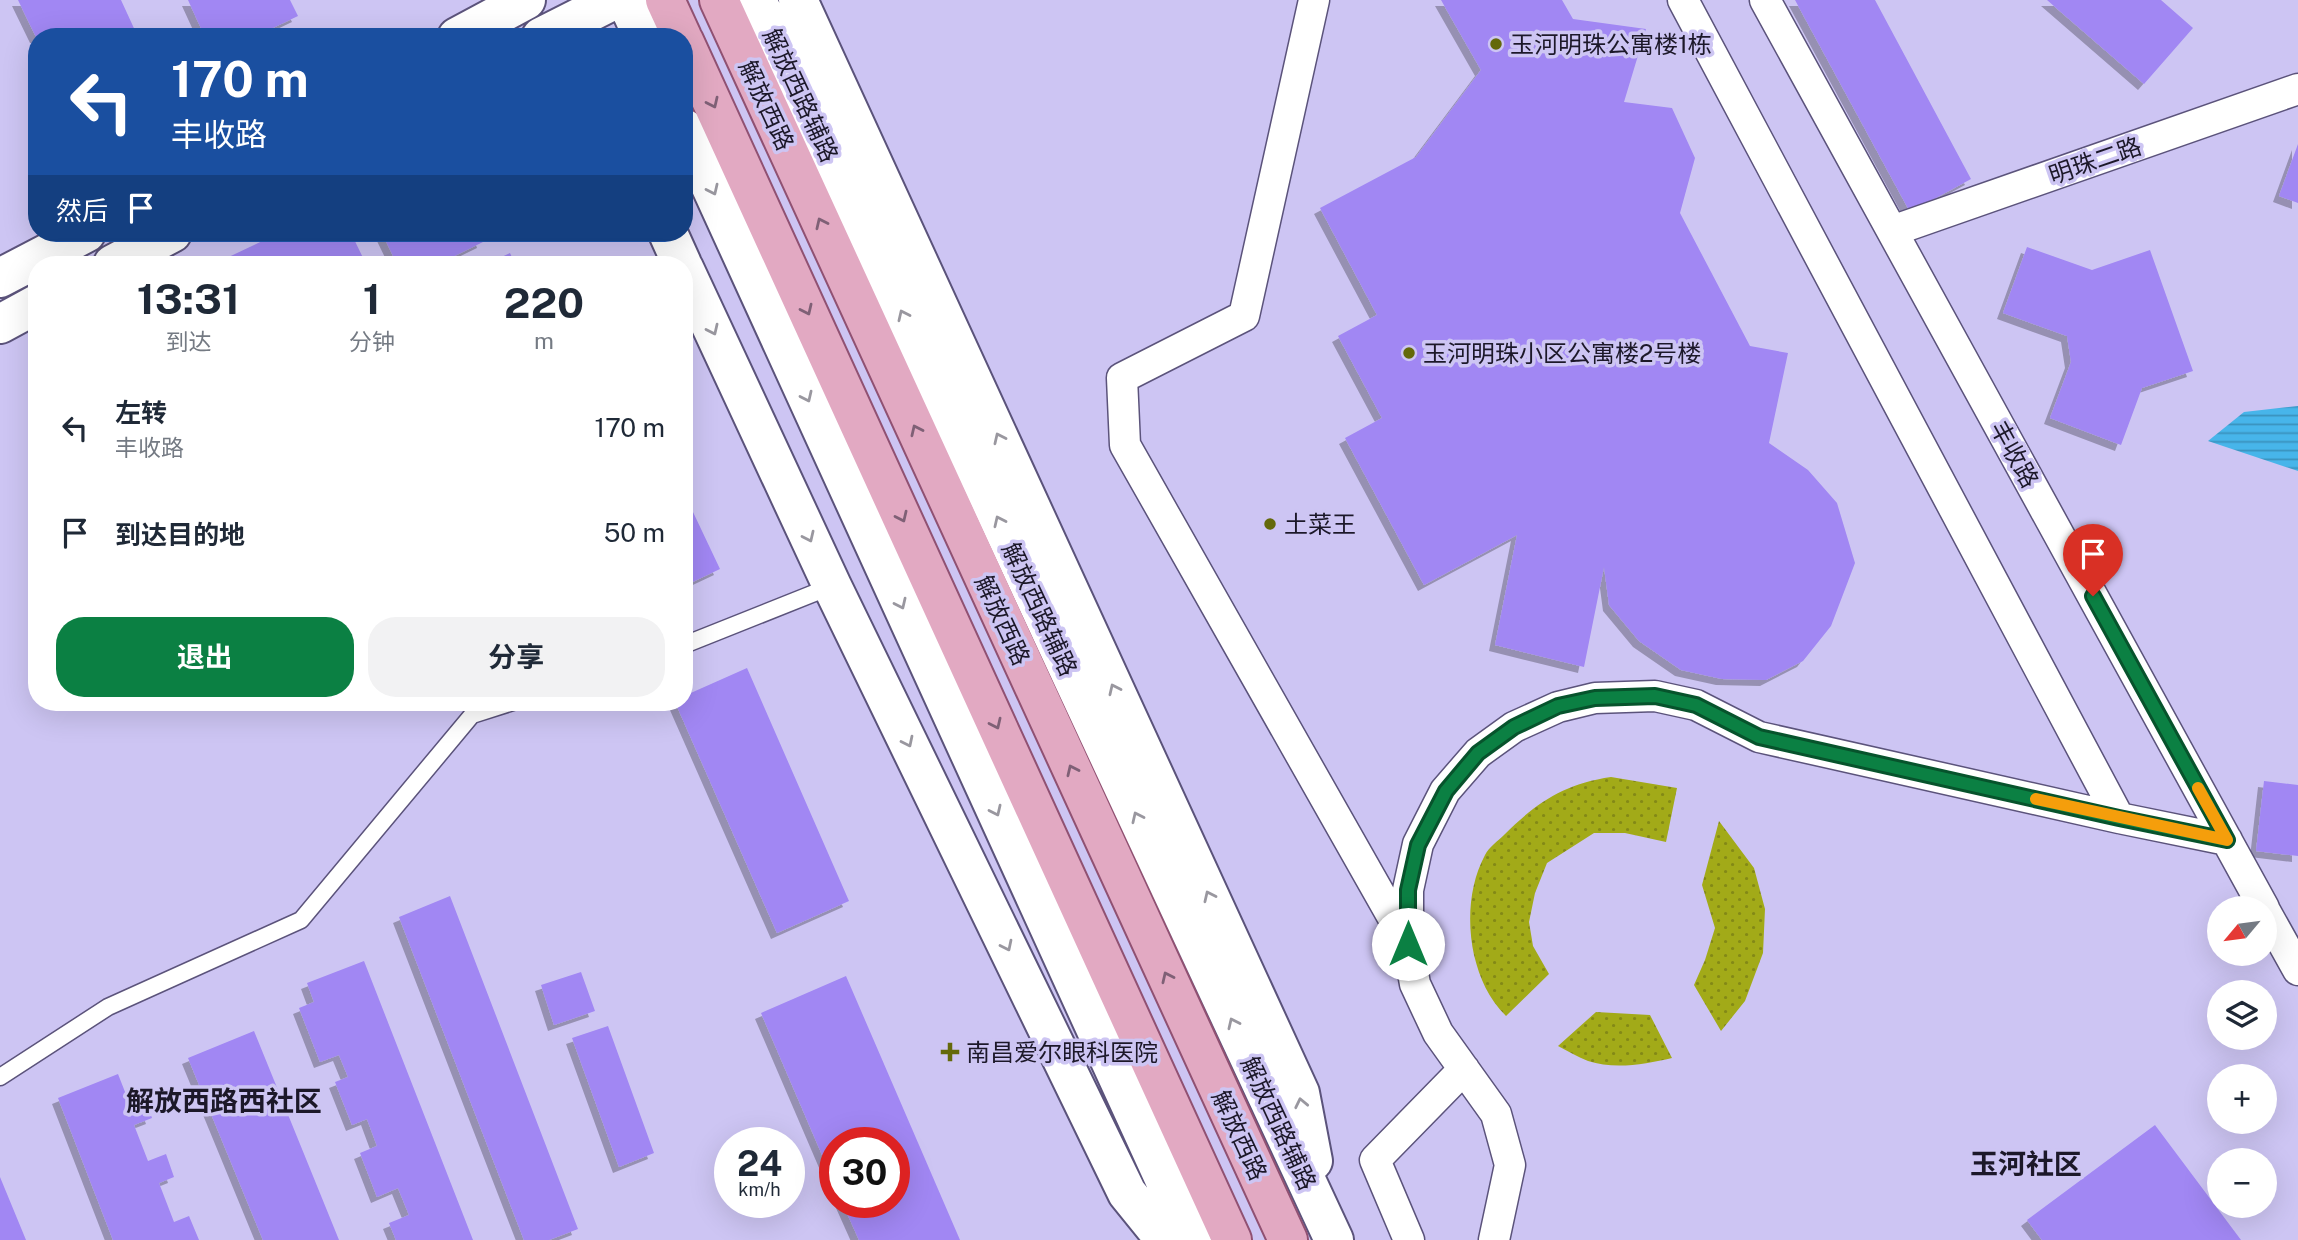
<!DOCTYPE html>
<html lang="zh">
<head>
<meta charset="utf-8">
<style>
  :root { --surface:#fff; --page:#f2f2f3; --text:#1f2937; --muted:#747a83; --accent:#0b8043 }
  body { margin:0; font-family:"Public Sans","Noto Sans SC",sans-serif; background:var(--page); color:var(--text); height:100vh; display:flex; flex-direction:column; font-size:26px; white-space:nowrap }
  * { box-sizing:border-box; margin:0 }
  p { font-size:23px; color:var(--muted) }
  .icon { flex:none; width:38px; height:38px; fill:none; stroke:currentColor; stroke-width:2; stroke-linecap:round; stroke-linejoin:round }
  .map { position:relative; flex:1; overflow:hidden }
  .sheet { position:absolute; left:28px; top:256px; width:665px; height:455px; display:flex; flex-direction:column; background:var(--surface); border-radius:28px; box-shadow:0 7px 28px #0002 }
  .sheet>* { flex:none }
  .banner { position:absolute; left:28px; top:28px; width:665px; height:214px; border-radius:28px; box-shadow:0 7px 28px #0002; background:#1a4fa0; color:#fff; overflow:hidden }
  .needle { width:46px; rotate:241deg }
  .fabs { position:absolute; left:2207px; top:896px; display:grid; gap:14px }
  .fabs a { display:grid; place-items:center; width:70px; height:70px; border-radius:50%; background:var(--surface); box-shadow:0 7px 28px #0002; font-size:35px }
  .speed { position:absolute; left:714px; top:1127px; display:flex; gap:14px; font-size:35px; font-weight:700; text-align:center }
  .speed>* { display:grid; place-content:center; width:91px; height:91px; border-radius:50%; background:var(--surface); box-shadow:0 7px 28px #0002; line-height:1 }
  .speed small { font-size:18px; font-weight:400 }
  .speed .limit { border:10px solid #d22; background:#fff; color:#111 }
  .pin { position:absolute; display:grid; place-items:center; width:60px; height:60px; color:#fff; margin:-72px -30px; border-radius:50% 50% 50% 0; rotate:-45deg; box-shadow:0 0 7px #0007 }
  .pin .icon { rotate:45deg }
  .me { position:absolute; width:77px; margin:-38px; rotate:0deg; stroke-linejoin:round; filter:drop-shadow(0 0 5px #0008) }
  .turn { display:flex; align-items:center; gap:24px; height:147px; padding:0 28px; font-size:32px }
  .turn .icon { width:91px; height:91px; stroke-width:2.5 }
  .turn b { display:block; font-size:49px; line-height:60px }
  .then { display:flex; align-items:center; height:66px; padding:0 28px; background:#0003; gap:14px; font-size:26px }
  .eta { display:flex; justify-content:space-evenly; align-items:center; height:119px; text-align:center }
  .eta b { font-size:42px; font-weight:700; line-height:49px }
  .action { display:flex; gap:14px; margin-top:auto; padding:14px 28px }
  .action a { flex:1; height:80px; border-radius:28px; background:var(--accent); color:#fff; font-size:28px; font-weight:700; line-height:80px; text-align:center }
  .action a+a { background:var(--page); color:var(--text) }
  ul { padding:0; list-style:none }
  li { display:flex; align-items:center; gap:21px; height:105px; padding:0 28px }
  li div { flex:1 }
  li b { display:block; font-size:26px }
  li em { font-style:normal }
  .map>svg:first-child { display:block }
  .grass { fill:url(#grass-dots) }
  .water { fill:url(#water-rules) }
  .building { fill:#a187f3; filter:url(#shadow) }
  .lines { fill:none; stroke-linecap:round; stroke-linejoin:round }
  .lane-casing { stroke:#5b537b; stroke-width:19 }
  .street-casing { stroke:#5b537b; stroke-width:33 }
  .secondary-casing { stroke:#5b537b; stroke-width:42 }
  .primary-casing { stroke:#905172; stroke-width:42 }
  .lane { stroke:#fff; stroke-width:16 }
  .street { stroke:#fff; stroke-width:30 }
  .secondary { stroke:#fff; stroke-width:38 }
  .primary { stroke:#e2a9c2; stroke-width:38 }
  .oneway { stroke:#7f6076 }
  .oneway2 { stroke:#99979f }
  .route-casing { stroke:#07532c; stroke-width:18 }
  .route { stroke:#0b8043; stroke-width:12 }
  .slow { stroke:#f59e0b; stroke-width:12 }
  .poi-dot { fill:#64690a; stroke:#cdc5f3; stroke-width:2.5 }
  .labels { text-anchor:middle; dominant-baseline:central; stroke-width:7; stroke-linejoin:round; paint-order:stroke }
  .poi-label { font-size:24px; fill:#1c1829; stroke:#cdc5f3; text-anchor:start }
  .street-label { font-size:24px; fill:#1c1829; stroke:#cdc5f3 }
  .quarter-label { font-size:28px; font-weight:bold; fill:#1c1829; stroke:#cdc5f3 }
</style>
</head>
<body>
<div class="map">
<svg width="2298" height="1240" viewBox="0 0 2298 1240">
  <defs>
    <pattern id="grass-dots" width="8" height="8" patternUnits="userSpaceOnUse" patternTransform="scale(1.75)"><rect width="8" height="8" fill="#a2aa18"/><path d="M2 2h.1M6 6h.1" fill="none" stroke="#838916" stroke-width="1.8" stroke-linecap="round"/></pattern>
    <pattern id="water-rules" width="6" height="5" patternUnits="userSpaceOnUse" patternTransform="scale(1.75)"><rect width="6" height="5" fill="#47b5ea"/><path d="M0 2.5h6" fill="none" stroke="#3a92be"/></pattern>
    <filter id="shadow"><feDropShadow dx="-6" dy="6" stdDeviation="0" flood-color="#0004"/></filter>
  </defs>
  <rect width="100%" height="100%" fill="#cdc5f3"/>
  <path class="grass" d="M1611 777 1677 788 1666 842 1625 833H1594L1547 863 1535 893 1529 922 1533 946 1549 974 1506 1016C1488 998 1480 979 1474 955 1467 922 1469 885 1485 855 1489 847 1498 841 1504 835 1537 802 1564 784 1611 777Z
    M1719 821 1754 868 1765 909 1763 953 1745 1001 1721 1031 1694 985 1705 960 1715 928 1702 885Z
    M1596 1012 1650 1015 1672 1058C1646 1064 1615 1070 1588 1061 1578 1057 1568 1051 1558 1046Z"/>
  <path class="water" d="M2298 406V471L2208 441 2244 412Z"/>
  <path class="building" d="M18 0H121L138 37H36Z
    M188 0H290L298 16 254 37H205Z
    M1441 0H1562L1573 19 1646 29 1624 102 1672 108 1695 158 1680 213 1750 346 1788 353 1769 443 1808 470 1837 503 1855 563 1831 626 1803 661 1766 680 1722 679 1681 670 1639 641 1609 605 1604 567 1584 667 1495 645 1517 535 1424 585 1345 438 1382 418 1338 336 1377 315 1320 208 1416 157 1481 70Z
    M1795 0H1875L1971 179 1910 212Z
    M2047 0H2161L2193 28 2144 84Z
    M2298 144V203L2279 196Z
    M279 233H351L366 264H214Z
    M382 233H480L483 242 438 264H397Z
    M2027 247 2092 270 2150 250 2193 371 2142 388 2121 445 2050 418 2071 362 2067 336 2003 313Z
    M510 253 515 264H487Z
    M684 493 720 569 684 586Z
    M747 668 849 901 777 933 675 702H684V696Z
    M2264 781 2298 785V856L2256 851Z
    M450 896 578 1229 549 1240H524L399 917Z
    M364 961 473 1240H396L389 1223 409 1215 398 1188 377 1197 360 1153 377 1146 367 1119 352 1125 335 1082 348 1077 339 1055 320 1062 299 1008 314 1002 307 983Z
    M581 972 595 1011 554 1025 541 985Z
    M846 976 960 1240H859L842 1202H894V1143H835V1185L761 1013Z
    M608 1026 654 1153 619 1167 572 1038Z
    M254 1031 339 1240H263L188 1058Z
    M118 1074 127 1097 142 1091 152 1118 134 1125 148 1161 166 1154 174 1177 159 1183 174 1222 189 1216 199 1240H113L58 1098Z
    M2155 1125 2241 1240H2042L2027 1220Z
    M0 1177 26 1240H0Z"/>
  <g class="lines">
    <g class="lane-casing">
      <path id="lane" d="M684 645 832 586
        M0 1077 108 1007 301 920 472 715 513 702"/>
    </g>
    <g class="street-casing">
      <path id="street" d="M1314 0 1244 316 1122 378 1125 445 1408 944
        M1683 0 2119 818
        M1765 0 2264 908
        M1892 231 2298 89
        M2264 909 2298 970
        M1409 1240 1375 1160 1464 1069
        M1494 1240 1510 1165 1496 1114 1438 1033 1415 984 1408 944V890L1418 844 1445 791 1478 753 1514 727 1558 707 1595 698 1655 696 1696 705 1759 737 2119 818 2227 840"/>
    </g>
    <g class="secondary-casing">
      <path id="secondary" d="M626 0 643 37
        M757 0 1334 1240
        M798 0 1300 1093 1313 1161
        M457 37 526 0
        M541 37 614 0
        M684 128 1192 1240
        M668 233 682 264
        M113 264 172 233
        M684 268 832 586 1127 1193 1165 1240
        M0 278 86 233
        M0 324 37 304"/>
    </g>
    <g class="primary-casing">
      <path id="primary" d="M665 0 682 37
        M719 0 1288 1240
        M684 41 1232 1240"/>
    </g>
    <use href="#lane" class="lane"/>
    <use href="#street" class="street"/>
    <use href="#secondary" class="secondary"/>
    <use href="#primary" class="primary"/>
  </g>
  <defs><path id="oneway-chevron" d="M-2-3.5L2.5 0L-2 3.5" fill="none" stroke-width="1.6" stroke-linecap="round" stroke-linejoin="round" transform="scale(1.75)"/></defs>
  <g class="oneway">
    <use href="#oneway-chevron" transform="translate(713 103) rotate(65)"/>
    <use href="#oneway-chevron" transform="translate(821 223) rotate(-115)"/>
    <use href="#oneway-chevron" transform="translate(807 310) rotate(65)"/>
    <use href="#oneway-chevron" transform="translate(916 430) rotate(-115)"/>
    <use href="#oneway-chevron" transform="translate(902 517) rotate(65)"/>
    <use href="#oneway-chevron" transform="translate(996 724) rotate(65)"/>
    <use href="#oneway-chevron" transform="translate(1072 770) rotate(-115)"/>
    <use href="#oneway-chevron" transform="translate(1167 977) rotate(-115)"/>
  </g>
  <g class="oneway2">
    <use href="#oneway-chevron" transform="translate(713 190) rotate(65)"/>
    <use href="#oneway-chevron" transform="translate(903 315) rotate(-115)"/>
    <use href="#oneway-chevron" transform="translate(713 330) rotate(65)"/>
    <use href="#oneway-chevron" transform="translate(807 397) rotate(65)"/>
    <use href="#oneway-chevron" transform="translate(999 438) rotate(-115)"/>
    <use href="#oneway-chevron" transform="translate(999 521) rotate(-115)"/>
    <use href="#oneway-chevron" transform="translate(809 537) rotate(65)"/>
    <use href="#oneway-chevron" transform="translate(901 604) rotate(65)"/>
    <use href="#oneway-chevron" transform="translate(1114 689) rotate(-115)"/>
    <use href="#oneway-chevron" transform="translate(908 742) rotate(64)"/>
    <use href="#oneway-chevron" transform="translate(996 811) rotate(65)"/>
    <use href="#oneway-chevron" transform="translate(1137 817) rotate(-115)"/>
    <use href="#oneway-chevron" transform="translate(1209 896) rotate(-115)"/>
    <use href="#oneway-chevron" transform="translate(1007 946) rotate(64)"/>
    <use href="#oneway-chevron" transform="translate(1233 1023) rotate(-115)"/>
    <use href="#oneway-chevron" transform="translate(1301 1103) rotate(-102)"/>
  </g>
  <g class="lines">
    <g class="route-casing">
      <path id="route" d="M1408 944V890L1418 845 1446 791 1478 753 1514 727 1558 706 1595 698 1655 696 1696 705 1759 737 2119 818 2227 840 2093 596"/>
    </g>
    <use href="#route" class="route"/>
    <path class="slow" d="M2036 799 2227 840 2198 788"/>
  </g>
  <g class="poi-dot">
    <circle cx="1496" cy="44" r="7"/>
    <circle cx="1409" cy="353" r="7"/>
    <circle cx="1270" cy="524" r="7"/>
    <path d="M946.5 1041.5h7v7h7v7h-7v7h-7v-7h-7v-7h7z"/>
  </g>
  <g class="labels">
    <g class="poi-label">
      <text x="1510" y="44">玉河明珠公寓楼1栋</text>
      <text x="1423" y="353">玉河明珠小区公寓楼2号楼</text>
      <text x="1284" y="524">土菜王</text>
      <text x="966" y="1052">南昌爱尔眼科医院</text>
    </g>
    <g class="street-label">
      <text transform="translate(801 95) rotate(65)">解放西路辅路</text>
      <text transform="translate(767 105) rotate(65)">解放西路</text>
      <text transform="translate(2095 160) rotate(-19)">明珠二路</text>
      <text transform="translate(2015 454) rotate(61)">丰收路</text>
      <text transform="translate(1040 609) rotate(65)">解放西路辅路</text>
      <text transform="translate(1003 620) rotate(65)">解放西路</text>
      <text transform="translate(1279 1123) rotate(65)">解放西路辅路</text>
      <text transform="translate(1240 1135) rotate(65)">解放西路</text>
    </g>
    <g class="quarter-label">
      <text x="224" y="1100">解放西路西社区</text>
      <text x="2026" y="1163">玉河社区</text>
    </g>
  </g>
</svg>
<div class="fabs">
<a><svg class="needle" viewBox="-14 -14 28 28"><path d="M0-13l5 13h-10z" fill="#e53935"/><path d="M0 13l5-13h-10z" fill="#747a83"/></svg></a>
<a><svg class="icon" aria-label="layers" viewBox="0 0 24 24"><path d="M12 4l9 5-9 5-9-5zM3 14l9 5 9-5"/></svg></a>
<a>+</a>
<a>−</a>
</div>
<div class="speed"><div>24<small>km/h</small></div><div class="limit">30</div></div>
<div class="pin" style="left:2093px;top:596px;background:#d93025"><svg class="icon" aria-label="arrive" viewBox="0 0 24 24"><path d="M6 21V4h12l-3 4 3 4H6"/></svg></div>
<svg class="me" style="left:1408px;top:944px" viewBox="-20 -20 40 40"><circle r="19" fill="#fff"/><path d="M0-13L10 11 0 6-10 11z" fill="#0b8043"/></svg>
<div class="banner">
<div class="turn"><svg class="icon" aria-label="left" viewBox="0 0 24 24"><path d="M17 20v-9H6M10 6l-5 5 5 5"/></svg><div><b>170 m</b>丰收路</div></div>
<div class="then">然后<svg class="icon" aria-label="arrive" viewBox="0 0 24 24"><path d="M6 21V4h12l-3 4 3 4H6"/></svg></div>
</div>
<section class="sheet">
<div class="eta">
<div><b>13:31</b><p>到达</p></div>
<div><b>1</b><p>分钟</p></div>
<div><b>220</b><p>m</p></div>
</div>
<ul>
<li><svg class="icon" aria-label="left" viewBox="0 0 24 24"><path d="M17 20v-9H6M10 6l-5 5 5 5"/></svg><div><b>左转</b><p>丰收路</p></div><em>170 m</em></li>
<li><svg class="icon" aria-label="arrive" viewBox="0 0 24 24"><path d="M6 21V4h12l-3 4 3 4H6"/></svg><div><b>到达目的地</b></div><em>50 m</em></li>
</ul>
<div class="action"><a>退出</a><a>分享</a></div>
</section>
</div>
</body>
</html>
